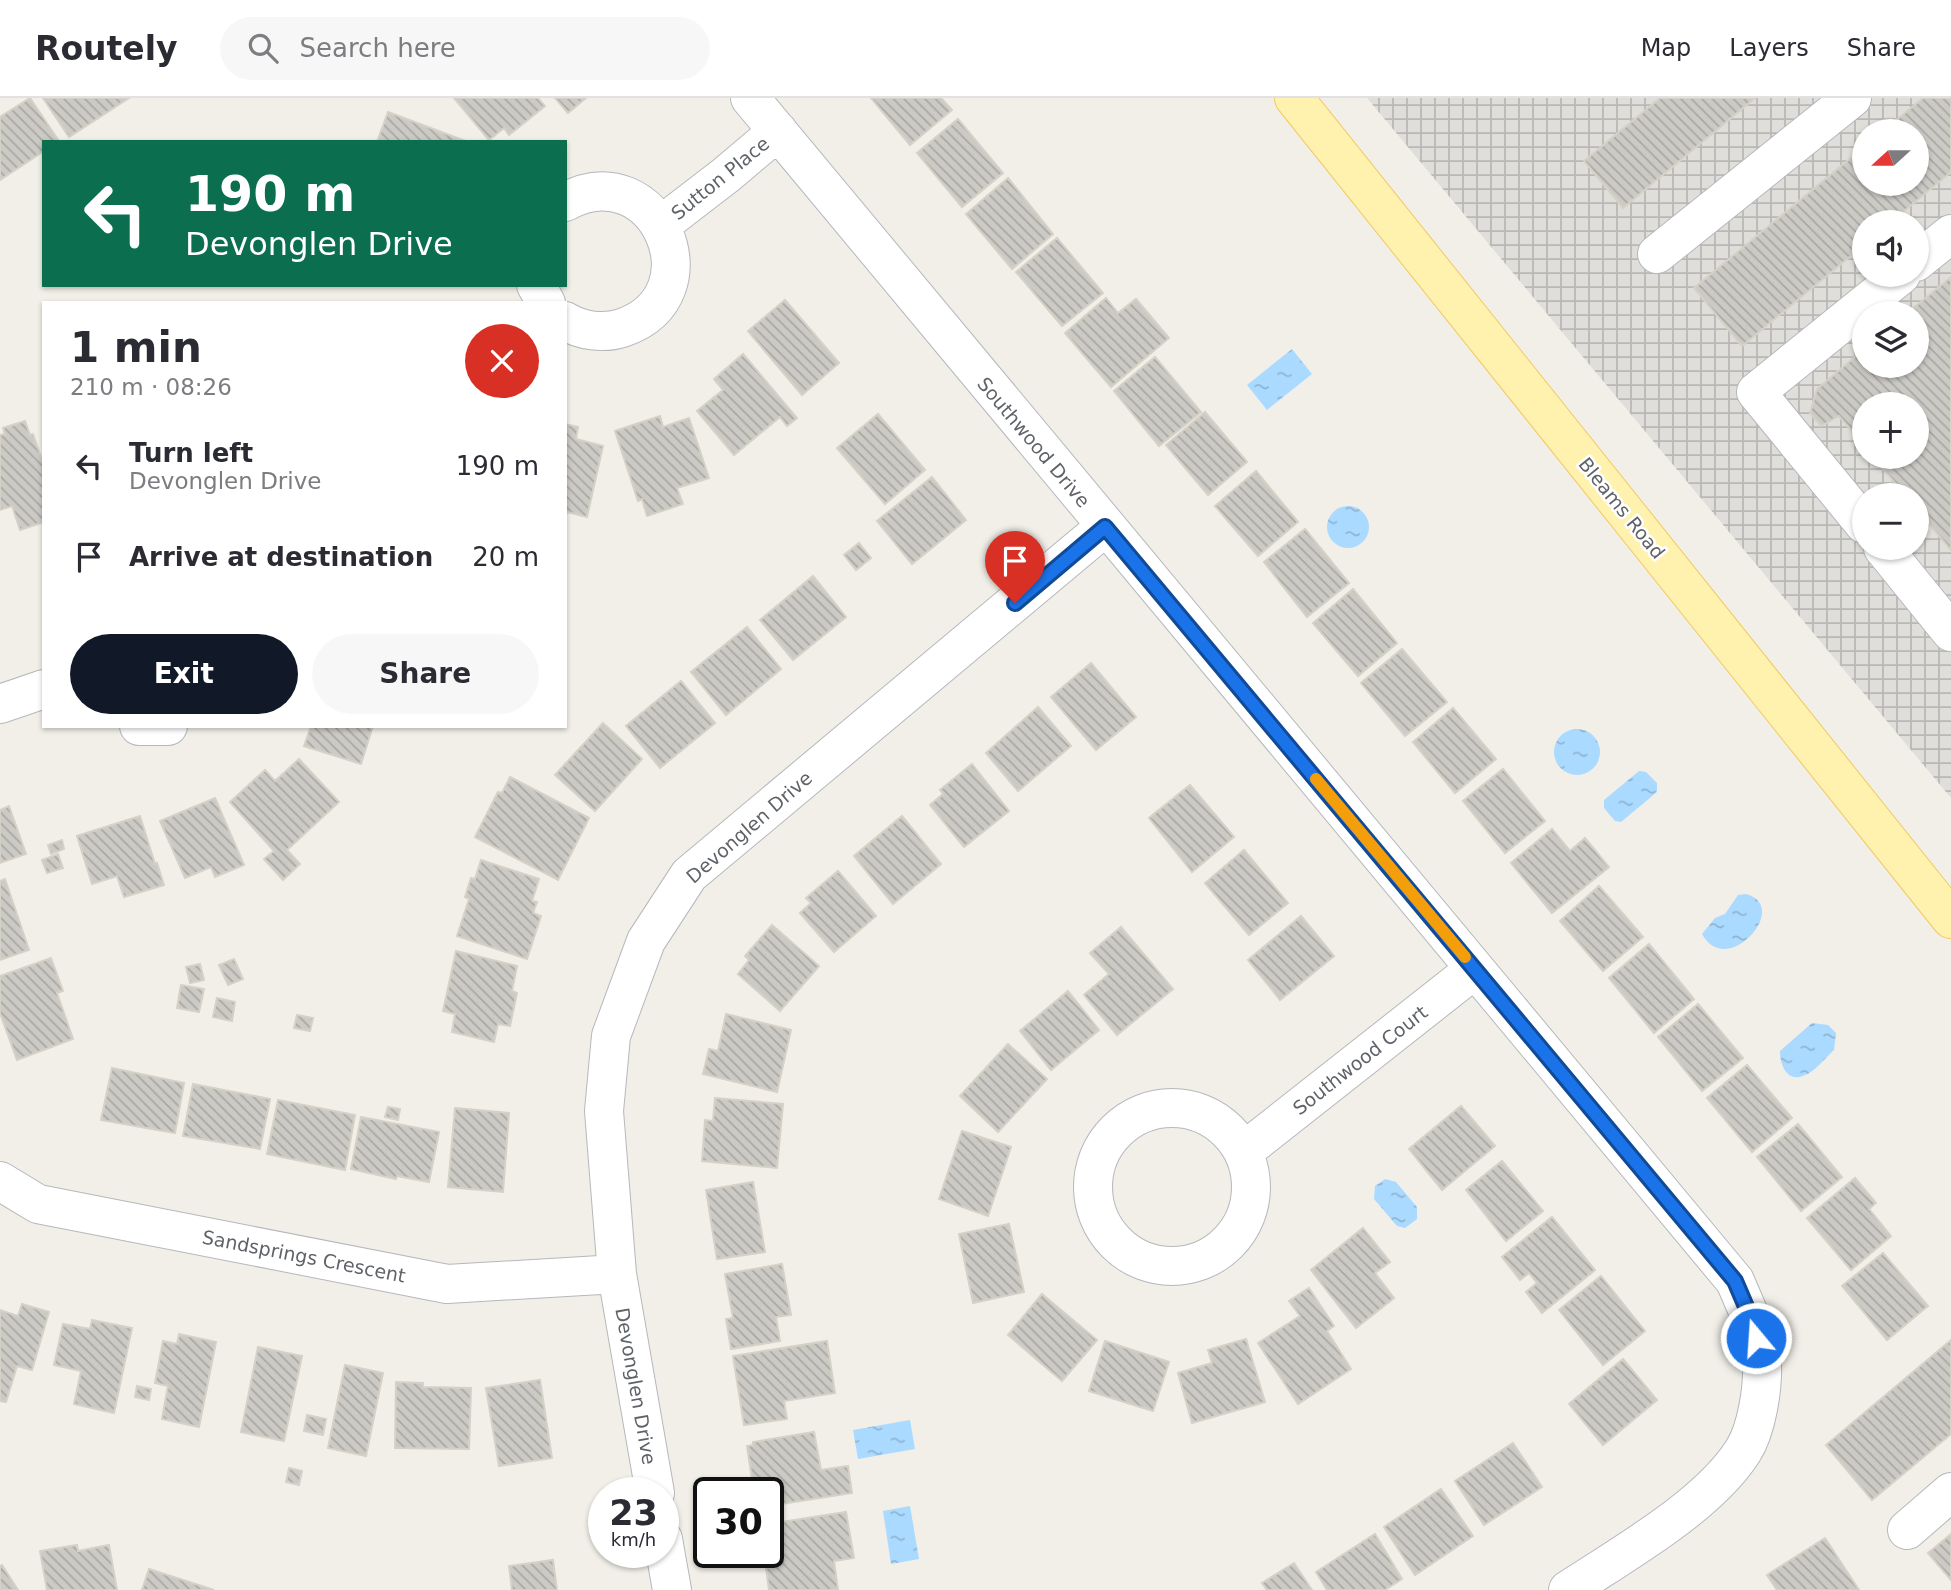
<!DOCTYPE html>
<html lang="en">
<head>
<meta charset="utf-8">
<style>
  :root { --surface:#fff; --page:#f7f7f7; --text:#2b2b33; --muted:#7c7c81; --line:#e1e1e2; --accent:#111827 }
  body { margin:0; font-family:"DejaVu Sans",sans-serif; background:var(--page); color:var(--text); height:100vh; display:flex; flex-direction:column; font-size:26px; white-space:nowrap }
  * { box-sizing:border-box; margin:0 }
  p { font-size:23px; color:var(--muted) }
  .icon { flex:none; width:38px; height:38px; fill:none; stroke:currentColor; stroke-width:2; stroke-linecap:round; stroke-linejoin:round }
  .map { position:relative; flex:1; overflow:hidden }
  .side { position:absolute; left:42px; top:203px; width:525px; height:427px; display:flex; flex-direction:column; background:var(--surface); border-radius:0px; box-shadow:0 2px 5px #0004 }
  .side>* { flex:none }
  .banner { position:absolute; left:42px; top:42px; width:525px; height:147px; border-radius:0px; box-shadow:0 2px 5px #0004; background:#0b6e4f; color:#fff; overflow:hidden }
  .needle { width:46px; rotate:249deg }
  .controls { position:absolute; left:1852px; top:21px; display:grid; gap:14px }
  .controls a { display:grid; place-items:center; width:77px; height:77px; border-radius:50%; background:var(--surface); box-shadow:0 2px 5px #0004; font-size:35px }
  .speed { position:absolute; left:588px; top:1379px; display:flex; gap:14px; font-size:35px; font-weight:700; text-align:center }
  .speed>* { display:grid; place-content:center; width:91px; height:91px; border-radius:50%; background:var(--surface); box-shadow:0 2px 5px #0004; line-height:1 }
  .speed small { font-size:18px; font-weight:400 }
  .speed .limit { border:4px solid #111; border-radius:10px; background:#fff; color:#111 }
  .pin { position:absolute; display:grid; place-items:center; width:60px; height:60px; color:#fff; margin:-72px -30px; border-radius:50% 50% 50% 0; rotate:-45deg; box-shadow:0 0 7px #0007 }
  .pin .icon { rotate:45deg }
  .me { position:absolute; width:77px; margin:-38px; rotate:342deg; stroke-linejoin:round; filter:drop-shadow(0 0 5px #0008) }
  .turn { display:flex; align-items:center; gap:24px; height:147px; padding:0 28px; font-size:32px }
  .turn .icon { width:91px; height:91px; stroke-width:2.5 }
  .turn b { display:block; font-size:49px; line-height:60px }
  .round { display:grid; place-items:center; flex:none; width:74px; height:74px; border-radius:37px; background:var(--page) }
  .overview { display:flex; align-items:center; justify-content:space-between; height:119px; padding:0 28px }
  h1 { font-size:42px; font-weight:800; line-height:52px }
  .primary-button { display:flex; gap:14px; margin-top:auto; padding:14px 28px }
  .primary-button a { flex:1; height:80px; border-radius:42px; background:var(--accent); color:#fff; font-size:28px; font-weight:800; line-height:80px; text-align:center }
  .primary-button a+a { background:var(--page); color:var(--text) }
  ul { padding:0; list-style:none }
  li { display:flex; align-items:center; gap:21px; height:91px; padding:0 28px }
  li div { flex:1 }
  li b { display:block; font-size:26px }
  li em { font-style:normal }
  header { display:flex; align-items:center; gap:42px; box-sizing:border-box; height:98px; padding:0 35px; background:var(--surface); border-bottom:2px solid var(--line) }
  header strong { font-size:33px }
  nav { display:flex; gap:38px; margin-inline-start:auto; font-size:24px }
  .search { width:490px; height:63px; background:var(--page); display:flex; align-items:center; gap:18px; box-sizing:border-box; padding:0 24px; border-radius:38px; color:var(--muted); font-size:26px }
  .map>svg:first-child { display:block }
  .industrial { fill:url(#industrial-grid); fill-rule:evenodd }
  .water { fill:url(#water-ripples) }
  .building { fill:url(#building-back-hatch); stroke:#d6d1c6; stroke-width:2 }
  .lines { fill:none; stroke-linecap:round; stroke-linejoin:round }
  .minor-casing { stroke:#b5b8bc; stroke-width:40 }
  .major-casing { stroke:#f2c960; stroke-width:40 }
  .minor { stroke:#fff; stroke-width:38 }
  .major { stroke:#fff2af; stroke-width:38 }
  .route-casing { stroke:#114b97; stroke-width:18 }
  .route { stroke:#1a73e8; stroke-width:12 }
  .slow { stroke:#f59e0b; stroke-width:12 }
  .labels { text-anchor:middle; dominant-baseline:central; stroke-width:5; stroke-linejoin:round; paint-order:stroke }
  .street-label { font-size:19px; fill:#5f6368; stroke:#fff }
</style>
</head>
<body>
<header>
<strong>Routely</strong>
<div class="search"><svg class="icon" aria-label="search" viewBox="0 0 24 24"><circle cx="10" cy="10" r="6"/><path d="M15 15l6 6"/></svg>Search here</div>
<nav><a>Map</a><a>Layers</a><a>Share</a></nav>
</header>
<div class="map">
<svg width="1951" height="1492" viewBox="0 0 1951 1492">
  <defs>
    <pattern id="industrial-grid" width="8" height="8" patternUnits="userSpaceOnUse" patternTransform="scale(1.75)"><rect width="8" height="8" fill="#e0deda"/><path d="M0 4h8M4 0v8" fill="none" stroke="#b9b8b5"/></pattern>
    <pattern id="water-ripples" width="26" height="14" patternUnits="userSpaceOnUse" patternTransform="scale(1.75)"><rect width="26" height="14" fill="#aadaff"/><path d="M2 4q2-2 4 0t4 0M15 11q2-2 4 0t4 0" fill="none" stroke="#8eb4d2"/></pattern>
    <pattern id="building-back-hatch" width="6" height="6" patternUnits="userSpaceOnUse" patternTransform="scale(1.75)"><rect width="6" height="6" fill="#cccac5"/><path d="M-1 5l2 2M0 0l6 6M5-1l2 2" fill="none" stroke="#a9a8a4"/></pattern>
  </defs>
  <rect width="100%" height="100%" fill="#f1efe8"/>
  <path class="industrial" d="M1367 0H1951V700ZM1864 33H1916V86H1864ZM1864 124H1916V177H1864ZM1864 215H1916V268H1864ZM1864 306H1916V359H1864ZM1864 397H1916V450H1864Z"/>
  <path class="water" d="M1292 251 1312 276 1267 312 1247 287Z
    M1327 429a21 21 0 1 1 42 0a21 21 0 1 1-42 0Z
    M1554 654a23 23 0 1 1 46 0a23 23 0 1 1-46 0Z
    M1639 673 1646 674 1657 685V694L1621 724 1615 723 1604 710V702Z
    M1746 796C1792 808 1727 882 1702 836L1715 820 1725 816 1738 797Z
    M1812 925 1828 927 1836 935 1834 952C1825 960 1814 975 1803 978 1786 984 1780 966 1780 953Z
    M1385 1081 1396 1084 1417 1109V1121L1405 1130 1397 1128 1374 1101 1375 1088Z
    M910 1322 915 1351 858 1361 853 1332Z
    M910 1408 919 1461 891 1466 883 1413Z"/>
  <path class="building" d="M30 0 59 43 44 44V53L0 82V19Z
    M43 0H129L69 39Z
    M454 0H538L545 8 509 37 504 30 489 42Z
    M555 0H586L568 15Z
    M871 0H941L952 12 910 47Z
    M1660 0H1755L1623 110 1584 63Z
    M1923 0H1951V74L1891 124H1864V147L1742 248 1694 190 1864 49V86H1916V33H1883Z
    M388 14 468 44H377Z
    M958 21 1003 75 962 109 917 55Z
    M1008 80 1053 136 1012 171 966 116Z
    M1057 140 1103 195 1062 228 1016 174Z
    M1951 179V452L1916 411V397H1905L1873 359H1916V306H1864V348L1839 318 1821 328 1810 315 1817 291 1864 251V268H1916V215H1907Z
    M1106 200 1118 215 1136 201 1169 240 1111 289 1065 235Z
    M785 202 839 265 802 297 748 233Z
    M743 256 797 320 787 328 780 319 734 357 697 313 723 292 714 281Z
    M1155 259 1201 314 1159 348 1114 293Z
    M1205 314 1247 364 1208 397 1166 347Z
    M878 316 925 372 885 406 837 350Z
    M660 318 663 329 689 320 709 380 677 390 683 406 647 418 642 401 638 403 615 333Z
    M25 323 30 337 33 336 44 368V424L20 432 12 408 0 412V337L5 336 3 330Z
    M565 326 578 329 576 341 603 348 587 419 567 414 565 420Z
    M1256 373 1298 424 1258 458 1215 408Z
    M932 379 966 422 912 466 877 423Z
    M1305 431 1349 485 1307 519 1264 464Z
    M859 445 871 460 856 472 844 457Z
    M813 478 846 519 793 562 760 522Z
    M1353 491 1397 545 1358 578 1313 525Z
    M747 529 781 571 726 617 691 574Z
    M1402 551 1447 604 1405 638 1361 585Z
    M1091 565 1136 619 1096 652 1051 599Z
    M681 583 715 625 660 670 626 628Z
    M1038 609 1071 648 1018 693 986 655Z
    M1453 610 1496 661 1455 695 1413 644Z
    M603 625 642 661 595 713 555 677Z
    M311 628H373L361 666 304 648Z
    M299 661 339 704 287 752 300 766 283 782 264 761 274 753 230 704 265 672 275 683Z
    M972 666 1009 713 964 749 930 707 943 696 940 692Z
    M1503 671 1545 723 1505 755 1463 703Z
    M510 679 589 720 558 782 475 739 498 694 502 695Z
    M1190 687 1234 739 1192 774 1149 720Z
    M215 700 244 767 215 779 211 769 185 780 160 723Z
    M9 708 26 756 0 765V712Z
    M140 718 155 766 157 765 164 787 124 799 117 778 92 786 77 738Z
    M902 718 941 766 893 806 854 758Z
    M1552 731 1570 753 1585 740 1609 769 1552 815 1511 765Z
    M62 742 64 751 51 756 48 747Z
    M1244 752 1288 805 1249 837 1205 785Z
    M58 756 63 770 47 775 42 762Z
    M481 762 539 781 532 803 537 804 533 815 541 818 527 861 457 838 469 801 465 799 471 780 475 781Z
    M838 773 876 818 834 854 800 815 811 805 806 800Z
    M5 781 29 852 0 862V783Z
    M1599 788 1643 839 1603 873 1560 823Z
    M1301 818 1334 858 1280 902 1248 862Z
    M772 827 819 868 780 913 738 876 749 862 745 858Z
    M1121 829 1173 891 1117 937 1084 897 1109 876 1090 855Z
    M1649 846 1694 901 1654 935 1609 880Z
    M456 853 517 868 512 893 517 895 510 928 498 926 494 944 452 934 455 916 443 913Z
    M51 860 63 893 57 895 73 941 17 962 0 915V878Z
    M234 861 243 881 228 887 219 867Z
    M200 866 204 882 190 885 186 869Z
    M181 887 204 891 199 914 177 910Z
    M1068 893 1099 932 1051 972 1020 933Z
    M217 900 235 904 232 923 213 919Z
    M1698 906 1743 960 1702 993 1658 939Z
    M726 916 791 932 777 994 703 976 709 951 718 953Z
    M297 917 313 920 310 933 294 930Z
    M1008 946 1047 981 998 1034 960 998Z
    M1747 967 1792 1020 1752 1054 1707 1000Z
    M112 970 184 985 175 1035 101 1022Z
    M193 986 270 1001 260 1051 183 1038Z
    M715 1000 783 1006 777 1070 702 1063 705 1022 713 1023Z
    M278 1002 355 1017 345 1072 267 1056Z
    M1461 1008 1495 1048 1442 1092 1409 1051Z
    M388 1009 400 1011 398 1022 385 1019Z
    M455 1010 509 1015 503 1094 448 1089Z
    M361 1019 439 1034 429 1084 397 1078 396 1081 351 1071Z
    M1798 1026 1842 1079 1801 1113 1757 1059Z
    M962 1033 1011 1049 988 1118 939 1101Z
    M1502 1063 1543 1113 1506 1143 1466 1092Z
    M1855 1080 1876 1105 1869 1111 1891 1138 1851 1172 1807 1120Z
    M753 1084 765 1154 717 1161 706 1092Z
    M1552 1119 1595 1172 1542 1215 1526 1194 1537 1185 1529 1175 1520 1182 1502 1159Z
    M1009 1126 1024 1194 973 1205 959 1136Z
    M1363 1130 1390 1164 1375 1175 1394 1200 1356 1230 1311 1172Z
    M1883 1155 1928 1208 1887 1242 1842 1188Z
    M782 1166 791 1217 776 1219 780 1243 731 1251 726 1221 733 1220 725 1176Z
    M1601 1178 1645 1233 1603 1267 1559 1212Z
    M1309 1190 1334 1228 1327 1233 1351 1271 1298 1306 1258 1245 1300 1218 1289 1203Z
    M1042 1196 1097 1242 1062 1283 1008 1237Z
    M22 1206 49 1214 32 1272 17 1268 6 1304 0 1303V1212L18 1218Z
    M92 1222 132 1230 114 1315 74 1306 81 1273 54 1267 63 1226 90 1231Z
    M179 1236 216 1244 199 1329 162 1321 168 1288 155 1285 163 1243 177 1246Z
    M1246 1241 1265 1304 1192 1325 1178 1275 1212 1265 1208 1252Z
    M1951 1242V1336L1872 1402 1826 1347Z
    M827 1243 835 1295 784 1303 787 1321 744 1327 733 1258Z
    M1105 1243 1169 1264 1153 1313 1089 1293Z
    M258 1249 302 1258 284 1343 241 1334Z
    M1623 1261 1657 1302 1603 1347 1569 1306Z
    M345 1267 383 1275 366 1358 328 1350Z
    M540 1282 552 1360 499 1368 486 1290Z
    M396 1284 423 1285V1289L471 1290 469 1351 395 1350Z
    M137 1288 151 1291 149 1302 135 1299Z
    M307 1317 326 1321 323 1337 304 1333Z
    M814 1334 821 1372 848 1368 852 1395 768 1408V1395H754L747 1348 753 1347V1344Z
    M1513 1345 1542 1389 1484 1427 1455 1383Z
    M289 1370 302 1373 299 1387 286 1384Z
    M1441 1391 1473 1438 1415 1477 1384 1429Z
    M846 1414 854 1460 834 1463 838 1492H769L766 1470 779 1468 778 1458 765 1460 764 1454H768V1426Z
    M1375 1436 1402 1481 1385 1492H1327L1316 1474Z
    M1951 1436V1482L1928 1455Z
    M1825 1440 1859 1492H1777L1767 1477Z
    M77 1447 78 1453 109 1447 117 1492H47L40 1453Z
    M553 1462 557 1492H512L509 1468Z
    M1294 1465 1312 1492H1267L1262 1485Z
    M2 1467 18 1492H0V1468Z
    M149 1471 214 1492H142Z"/>
  <g class="lines">
    <g class="minor-casing">
      <path id="minor" d="M750 0 1735 1183C1745 1207 1761 1239 1762 1265 1763 1290 1757 1331 1743 1353 1708 1408 1623 1456 1568 1492
        M565 104C656 54 719 197 622 230 604 236 581 233 565 223
        M661 127 726 77 778 33
        M1657 156 1852 0
        M1916 164 1951 136
        M536 187 546 205
        M1864 426 1756 294 1901 177
        M1883 450 1951 534
        M0 606 44 591
        M139 628H168
        M1093 1089a79 79 0 1 1 158 0a79 79 0 1 1-158 0Z
        M1244 1053 1475 871
        M0 1083 38 1106 447 1186 617 1176
        M655 1395 617 1176 604 1013 611 938 646 843 689 777 1105 429
        M1907 1432 1951 1394
        M663 1441 672 1492"/>
    </g>
    <g class="major-casing">
      <path id="major" d="M1294 0 1951 821"/>
    </g>
    <use href="#minor" class="minor"/>
    <use href="#major" class="major"/>
  </g>
  <g class="lines">
    <g class="route-casing">
      <path id="route" d="M1015 505 1105 429 1735 1183 1750 1218 1756 1240"/>
    </g>
    <use href="#route" class="route"/>
    <path class="slow" d="M1316 681 1465 859"/>
  </g>
  <g class="labels">
    <g class="street-label">
      <text transform="translate(720 80) rotate(-39)">Sutton Place</text>
      <text transform="translate(1034 344) rotate(50)">Southwood Drive</text>
      <text transform="translate(1622 410) rotate(51)">Bleams Road</text>
      <text transform="translate(749 729) rotate(-41)">Devonglen Drive</text>
      <text transform="translate(1360 962) rotate(-38)">Southwood Court</text>
      <text transform="translate(304 1158) rotate(11)">Sandsprings Crescent</text>
      <text transform="translate(636 1288) rotate(80)">Devonglen Drive</text>
    </g>
  </g>
</svg>
<div class="controls">
<a><svg class="needle" viewBox="-14 -14 28 28"><path d="M0-13l5 13h-10z" fill="#e53935"/><path d="M0 13l5-13h-10z" fill="#7c7c81"/></svg></a>
<a><svg class="icon" aria-label="sound" viewBox="0 0 24 24"><path d="M4 9h4l5-4v14l-5-4H4zM17 9q2 3 0 6"/></svg></a>
<a><svg class="icon" aria-label="layers" viewBox="0 0 24 24"><path d="M12 4l9 5-9 5-9-5zM3 14l9 5 9-5"/></svg></a>
<a>+</a>
<a>−</a>
</div>
<div class="speed"><div>23<small>km/h</small></div><div class="limit">30</div></div>
<div class="pin" style="left:1015px;top:505px;background:#d93025"><svg class="icon" aria-label="arrive" viewBox="0 0 24 24"><path d="M6 21V4h12l-3 4 3 4H6"/></svg></div>
<svg class="me" style="left:1756px;top:1240px" viewBox="-20 -20 40 40"><circle r="17" fill="#1a73e8" stroke="#fff" stroke-width="3"/><path d="M0-11L8 9 0 5-8 9z" fill="#fff"/></svg>
<div class="banner">
<div class="turn"><svg class="icon" aria-label="left" viewBox="0 0 24 24"><path d="M17 20v-9H6M10 6l-5 5 5 5"/></svg><div><b>190 m</b>Devonglen Drive</div></div>
</div>
<section class="side">
<div class="overview"><div><h1>1 min</h1><p>210 m · 08:26</p></div><a class="round" style="background:#d93025;color:#fff"><svg class="icon" aria-label="close" viewBox="0 0 24 24"><path d="M6 6l12 12M18 6L6 18"/></svg></a></div>
<ul>
<li><svg class="icon" aria-label="left" viewBox="0 0 24 24"><path d="M17 20v-9H6M10 6l-5 5 5 5"/></svg><div><b>Turn left</b><p>Devonglen Drive</p></div><em>190 m</em></li>
<li><svg class="icon" aria-label="arrive" viewBox="0 0 24 24"><path d="M6 21V4h12l-3 4 3 4H6"/></svg><div><b>Arrive at destination</b></div><em>20 m</em></li>
</ul>
<div class="primary-button"><a>Exit</a><a>Share</a></div>
</section>
</div>
</body>
</html>
